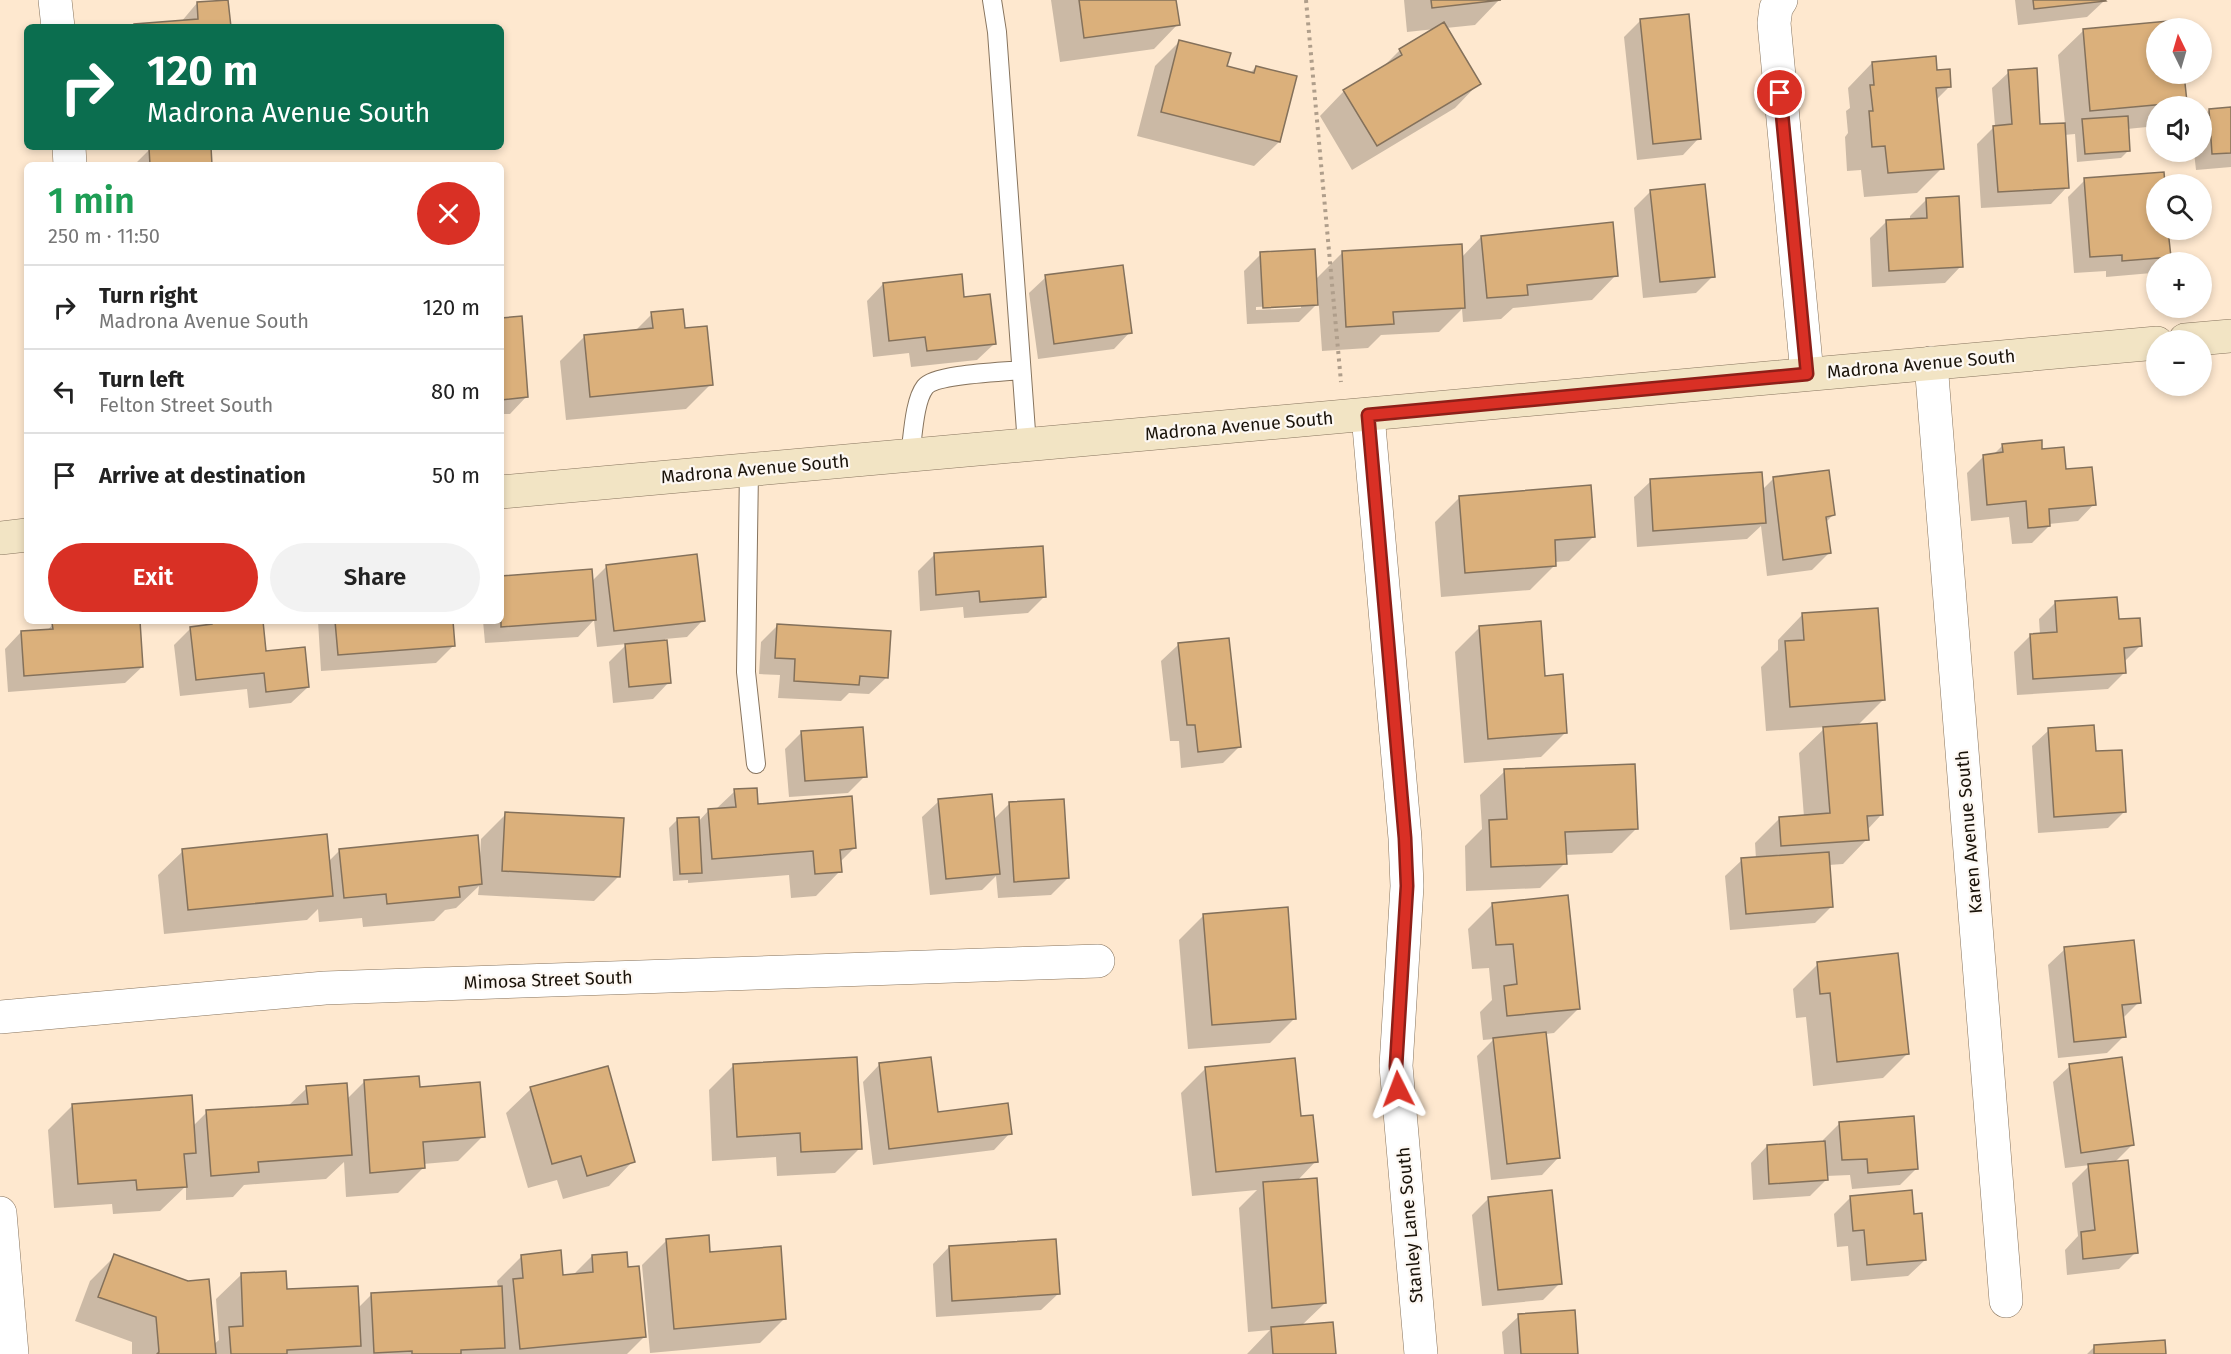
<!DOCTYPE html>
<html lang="en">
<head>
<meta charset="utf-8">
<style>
  :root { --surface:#fff; --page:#f2f2f2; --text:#222; --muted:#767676; --line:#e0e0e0; --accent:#d93025 }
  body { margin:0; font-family:"Fira Sans",sans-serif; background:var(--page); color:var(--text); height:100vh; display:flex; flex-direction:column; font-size:22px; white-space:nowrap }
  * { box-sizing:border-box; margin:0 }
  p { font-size:20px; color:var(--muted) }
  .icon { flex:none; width:33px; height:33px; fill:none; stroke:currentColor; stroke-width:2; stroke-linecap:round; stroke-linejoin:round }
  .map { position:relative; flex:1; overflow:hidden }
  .side { position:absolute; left:24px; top:162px; width:480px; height:462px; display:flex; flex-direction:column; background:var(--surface); border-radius:9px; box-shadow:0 3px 9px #0003 }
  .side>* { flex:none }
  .guide { position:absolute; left:24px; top:24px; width:480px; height:126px; border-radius:9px; box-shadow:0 3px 9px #0003; background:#0b6e4f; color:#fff; overflow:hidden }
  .needle { width:39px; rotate:355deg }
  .controls { position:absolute; left:2146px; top:18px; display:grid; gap:12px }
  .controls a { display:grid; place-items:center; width:66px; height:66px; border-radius:50%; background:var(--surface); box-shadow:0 3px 9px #0003; font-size:30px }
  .pin { position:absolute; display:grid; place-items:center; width:51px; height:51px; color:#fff; margin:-26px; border:3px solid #fff; border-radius:50%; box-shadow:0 2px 6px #0007 }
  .me { position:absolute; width:66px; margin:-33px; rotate:357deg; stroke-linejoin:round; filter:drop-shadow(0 0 4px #0008) }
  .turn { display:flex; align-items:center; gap:21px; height:126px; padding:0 24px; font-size:27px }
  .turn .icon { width:78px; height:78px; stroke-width:2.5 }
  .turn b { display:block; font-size:42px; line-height:51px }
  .round { display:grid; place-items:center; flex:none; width:63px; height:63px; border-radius:32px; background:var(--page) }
  .head { display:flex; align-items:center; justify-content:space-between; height:102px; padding:0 24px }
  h1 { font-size:36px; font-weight:600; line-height:45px; color:#1e9e55 }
  .primary-button { display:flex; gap:12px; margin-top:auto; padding:12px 24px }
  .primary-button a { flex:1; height:69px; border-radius:36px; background:var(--accent); color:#fff; font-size:24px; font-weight:600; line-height:69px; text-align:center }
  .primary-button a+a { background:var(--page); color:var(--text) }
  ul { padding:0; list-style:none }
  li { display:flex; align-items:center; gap:18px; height:84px; padding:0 24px; border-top:2px solid var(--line) }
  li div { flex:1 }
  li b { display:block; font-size:22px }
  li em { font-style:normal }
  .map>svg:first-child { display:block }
  .shadow { fill:#0003; fill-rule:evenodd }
  .building { fill:#dbb07b; stroke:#84715b; stroke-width:1.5 }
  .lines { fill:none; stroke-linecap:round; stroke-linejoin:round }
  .lane-casing { stroke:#87745e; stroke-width:20 }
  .street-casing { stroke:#87745e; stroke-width:34 }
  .secondary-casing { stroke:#87745e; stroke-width:34 }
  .path { stroke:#af9e8b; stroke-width:4; stroke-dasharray:3 4.5; stroke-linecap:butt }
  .lane { stroke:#fff; stroke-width:18 }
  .street { stroke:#fff; stroke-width:33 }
  .secondary { stroke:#f2e4c4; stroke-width:33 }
  .route-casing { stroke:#8d1f18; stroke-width:15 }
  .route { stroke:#d93025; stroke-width:10 }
  .labels { text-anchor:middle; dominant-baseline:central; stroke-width:4.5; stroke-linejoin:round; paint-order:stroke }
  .street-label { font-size:18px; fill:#191209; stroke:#fdf8f3 }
</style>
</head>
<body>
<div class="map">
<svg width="2231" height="1354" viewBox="0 0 2231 1354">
  <rect width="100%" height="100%" fill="#fee8cf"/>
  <path class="shadow" d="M1051 0H1175L1178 24 1154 49 1060 62Z
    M1404 0H1499L1475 25 1446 28 1479 83 1455 108 1352 170 1320 116 1344 91 1381 69 1400 50 1435 29 1407 32Z
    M2015 0H2104V1L2087 17 2018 25Z
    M197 3 229 27H133L181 22Z
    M1641 20 1699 138 1683 155 1637 160 1624 37Z
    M2177 22 2178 28H2157V74H2182L2185 101 2180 106H2157V126L2127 129 2129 150 2121 158 2077 162 2075 134 2064 135 2067 187 2051 204 1981 208 1977 144 1995 126 1992 88 2009 72 2039 126 2065 124 2058 55 2083 31Z
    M1180 41 1225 67 1250 73 1256 67 1279 142 1254 166 1137 136 1155 66Z
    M1872 63 1935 72 1950 86 1936 100 1942 168 1917 193 1864 197 1861 170 1847 171 1845 137 1848 133 1846 111 1850 108 1848 88Z
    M2231 108V167L2196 170 2194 152H2202V118L2209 110Z
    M189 147H209L210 165H134L149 150Z
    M2163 174 2164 184H2157V230H2167L2169 256 2163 262H2157V268L2152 273 2106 277V271L2074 273 2068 197 2085 180Z
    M1650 192 1713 276 1696 293 1643 298 1634 208Z
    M1926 200 1961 266 1945 283 1872 287 1870 238 1887 221 1910 220V216Z
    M1481 237 1616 275 1592 300 1513 308 1501 319 1463 322 1462 309 1439 332 1381 335 1368 348 1322 351 1317 278 1342 253 1461 258Z
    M1261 254 1316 305 1299 322 1247 324 1244 271ZM1301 305V308L1256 310V307Z
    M1046 277 1130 332 1114 349 1038 359 1029 293Z
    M883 284 994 344 977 360 911 367 909 353 873 357 867 301Z
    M652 314 684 330 711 384 686 409 566 420 560 361 585 336 634 332Z
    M501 319 526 397 510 414H501Z
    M2003 445 2041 450 2065 471 2094 504 2078 521 2049 524V526L2032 543 2012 544 2009 517 1971 521 1967 473 1984 456 1993 455Z
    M1774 478 1833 515 1825 523 1829 553 1812 570 1767 576 1761 526 1747 539 1637 547 1634 497 1651 481 1762 490Z
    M1460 497 1594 536 1569 561 1555 562V565L1530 590 1441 597 1435 522Z
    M935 554 1044 597 1028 613 964 618 963 607 920 611 918 571Z
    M607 566 703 620 687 637 665 639 669 682 653 699 613 703 609 662 627 644 597 647 594 620 578 637 485 643 483 621H501V577L592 581Z
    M2055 603 2118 621 2140 646 2124 662V673L2108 689 2017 695 2014 652 2031 635H2040L2039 619Z
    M1802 615 1884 699 1857 726 1882 814 1867 830V839L1843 864 1829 865 1832 906 1815 923 1730 930 1725 876 1742 860 1756 859 1755 843 1780 818 1804 817 1799 753 1826 727 1766 731 1761 667 1778 650V640Z
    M96 621H138L142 667 125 683 8 692 5 649 21 632 47 631 53 624Z
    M209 621H261L265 653 308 687 291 703 249 708 247 689 180 696 174 645 191 628 204 627Z
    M318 621H451L453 646 436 663 321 671Z
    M778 625 886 678 869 694 849 693 841 701 778 698 780 675 759 674 761 642Z
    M1480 627 1544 677 1565 733 1541 757 1464 763 1455 652Z
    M1228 640 1239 747 1223 763 1181 768 1179 741H1170L1161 661 1178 645Z
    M2049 730 2094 753 2125 811 2108 828 2038 833 2032 746Z
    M802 732 865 776 848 793 789 797 785 749Z
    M1505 771 1637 828 1612 853 1565 855V863L1540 888 1466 891 1465 846 1482 829 1480 795Z
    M735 791 757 806 854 848 840 862V871L816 896 791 898 789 875 688 883V880L673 881 669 828 677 820 698 822 709 810H715Z
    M939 801 993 820 1009 804 1068 878 1051 895 998 898 996 876 982 890 930 895 922 817Z
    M506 814 619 876 594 901 478 895 479 886 456 908 445 910 434 921 363 927 362 918 319 922 318 909 307 920 164 934 158 875 183 851 328 862 339 851 480 857 481 839Z
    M1493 904 1578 1009 1554 1033 1545 1034 1558 1158 1542 1175 1491 1180 1477 1056 1494 1039 1483 1040 1480 1012 1492 1000 1489 968 1472 969 1468 929Z
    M1204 915 1295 1018 1270 1043 1188 1049 1179 940Z
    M2065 949 2139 1002 2122 1019 2124 1036 2107 1053 2058 1058 2048 965Z
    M1818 964 1907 1054 1883 1078 1813 1086 1806 1017 1796 1018 1793 989Z
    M734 1065 860 1148 835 1173 777 1176 776 1157 712 1161 709 1090Z
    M879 1065 937 1113 1010 1133 994 1150 873 1165 863 1082Z
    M2070 1066 2132 1145 2114 1163 2136 1252 2119 1269 2067 1275 2065 1250 2078 1236 2072 1183 2090 1165 2065 1168 2053 1082Z
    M1206 1068 1300 1118 1316 1161 1297 1181 1325 1303 1301 1326 1334 1354H1247L1270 1330 1248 1332 1239 1208 1257 1190 1192 1196 1181 1093Z
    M364 1082 483 1136 458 1161 423 1164V1168L398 1193 346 1197 344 1162 326 1179 244 1185 233 1197 186 1200V1186L160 1211 113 1214 112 1204 54 1208 48 1130 73 1105 193 1126 207 1112 288 1106 307 1088 347 1099Z
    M531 1089 633 1161 609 1186 563 1199 557 1180 528 1188 506 1113Z
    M1840 1123 1917 1168 1900 1185 1852 1189 1850 1175 1826 1176 1827 1179 1810 1196 1753 1200 1751 1163 1767 1146 1823 1143V1140Z
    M1851 1197 1913 1215 1925 1260 1908 1276 1851 1281 1848 1246 1837 1247 1834 1214Z
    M1489 1198 1560 1283 1543 1300 1482 1306 1472 1215Z
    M667 1240 709 1253 785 1318 760 1343 650 1353 642 1265Z
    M949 1247 1058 1294 1041 1310 936 1317 933 1264Z
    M115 1256 213 1345 219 1340 216 1299 241 1275 286 1291 358 1308 371 1295 498 1287 497 1281 522 1256 562 1277 573 1275 592 1256 627 1269 645 1336 627 1354H132V1342L75 1321 90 1281Z
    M1519 1316 1577 1354H1504L1502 1332Z
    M2094 1347 2165 1354H2087Z"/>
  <path class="building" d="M228 0 231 27H134V24L198 19 197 2Z
    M1079 0H1176L1180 25 1084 38Z
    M1431 0H1501L1432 8Z
    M2033 0H2105L2106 1 2034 9Z
    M1689 14 1701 139 1653 144 1640 19Z
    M2179 20V28H2157V74H2184L2187 102 2090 111 2083 29Z
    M1444 22 1481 84 1377 146 1343 90 1402 55 1399 49Z
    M1179 40 1231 53 1227 66 1254 73 1256 66 1297 76 1280 142 1161 112Z
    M1936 56 1937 70 1950 69 1951 87 1936 88 1944 169 1888 173 1885 146 1872 147 1869 111H1873L1870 85H1874L1872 62Z
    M2037 68 2040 124 2065 123 2069 188 1998 192 1993 126 2012 124 2008 70Z
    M2231 107V153L2212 154 2209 109Z
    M2128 116 2130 151 2085 154 2082 119Z
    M166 147H211L212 165H150L149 148Z
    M2164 172 2165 184H2157V230H2168L2171 257 2122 261V255L2090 257 2084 178Z
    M1705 184 1715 277 1660 282 1650 190Z
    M1959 196 1963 267 1889 271 1886 220 1927 218 1926 198Z
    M1613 222 1618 276 1527 285 1528 295 1487 298 1481 236Z
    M1462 244 1465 308 1393 312 1394 324 1346 327 1342 251Z
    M1315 249 1318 305 1263 308 1260 252Z
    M1123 265 1132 333 1054 344 1045 275Z
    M962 274 964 297 990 294 996 344 927 351 925 337 889 341 883 283Z
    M683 309 685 328 707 326 713 385 590 397 584 335 653 328 651 312Z
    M522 316 528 397 501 400V318Z
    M2042 440V449L2064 447 2066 469 2092 467 2096 505 2049 509 2050 526 2028 528 2026 501 1987 505 1983 455 2003 452 2002 444Z
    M1829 470 1835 515 1826 517 1831 553 1783 560 1773 477Z
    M1762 472 1766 523 1653 531 1650 479Z
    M1591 485 1595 537 1555 540 1556 566 1465 573 1459 496Z
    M1043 546 1046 597 980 602 979 591 936 595 934 553Z
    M697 554 705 621 614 631 606 565Z
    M592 569 596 620 501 627V576Z
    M2117 597 2119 619 2140 618 2142 646 2124 648 2126 673 2033 679 2030 634 2057 632 2055 601Z
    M1878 608 1885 700 1790 707 1785 641 1804 640 1802 613Z
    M77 621H140L143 667 24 676 21 631 53 629 52 623Z
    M212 621H263L266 651 305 647 309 687 266 692 264 673 196 680 190 627 212 624Z
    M335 621H453L455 646 338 655Z
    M1541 621 1545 676 1563 674 1567 733 1488 739 1479 626Z
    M777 624 891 631 888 678 860 676 859 685 794 681 795 659 775 658Z
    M1229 638 1241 747 1198 752 1195 725H1187L1178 643Z
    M667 640 671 683 629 687 625 644Z
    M1877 723 1883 815 1867 816 1869 840 1781 846 1779 817 1830 813 1823 727Z
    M2094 725 2096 751 2122 750 2126 812 2054 817 2048 728Z
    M863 727 867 777 805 781 801 731Z
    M1635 764 1638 829 1565 832 1567 864 1491 867 1489 820 1507 819 1504 769Z
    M757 788 758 804 852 796 856 848 840 850 842 872 815 874 813 851 712 859 708 809 736 807 734 789Z
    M992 794 1000 874 946 879 938 799Z
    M1064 799 1069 878 1014 882 1009 802Z
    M505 812 624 818 620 877 502 871Z
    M699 817 702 873 680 874 677 818Z
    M327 834 333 896 188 910 182 849Z
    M478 835 482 884 459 887 460 897 387 904 386 894 344 898 339 849Z
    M1829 852 1833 907 1746 914 1741 858Z
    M1568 895 1580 1009 1507 1016 1504 986 1517 984 1513 944 1496 945 1492 903Z
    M1288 907 1296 1019 1212 1025 1203 914Z
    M2134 940 2141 1003 2122 1005 2126 1037 2074 1042 2064 947Z
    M1898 953 1909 1054 1837 1062 1830 993 1820 994 1817 962Z
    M1546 1032 1560 1158 1507 1164 1493 1038Z
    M857 1057 862 1149 801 1152 800 1133 737 1137 733 1064Z
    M931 1057 938 1112 1008 1103 1012 1134 889 1149 879 1063Z
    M2122 1057 2134 1145 2081 1153 2069 1064Z
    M1295 1058 1301 1116 1313 1115 1318 1162 1216 1172 1205 1067Z
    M608 1066 635 1162 587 1176 581 1156 552 1164 530 1087Z
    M419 1076 420 1087 480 1082 485 1137 423 1142 425 1168 370 1173 364 1080Z
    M347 1083 352 1155 258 1162 259 1172 211 1176 206 1110 308 1104 306 1086Z
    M192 1095 196 1153 184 1154 187 1187 137 1190 136 1180 78 1184 72 1104Z
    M1914 1116 1918 1169 1868 1173 1867 1159 1842 1160 1839 1122Z
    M1825 1141 1828 1180 1769 1184 1767 1145Z
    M2128 1160 2138 1253 2083 1259 2081 1232 2095 1230 2088 1164Z
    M1317 1178 1326 1303 1272 1308 1263 1182Z
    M1552 1190 1562 1284 1498 1290 1488 1197Z
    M1912 1190 1914 1214 1922 1213 1926 1260 1867 1265 1864 1230 1853 1231 1850 1196Z
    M709 1235 710 1252 781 1246 786 1319 674 1329 666 1239Z
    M1056 1239 1060 1294 952 1301 949 1246Z
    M561 1250 563 1275 593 1272 592 1255 627 1252 628 1267 639 1266 646 1337 520 1349 513 1279 523 1278 521 1255Z
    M114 1254 188 1281 209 1279 216 1354H157L159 1352 156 1317 98 1297Z
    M286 1271 287 1289 358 1286 361 1346 287 1350V1354H231L229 1327 243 1326 241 1273Z
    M502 1286 505 1348 461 1350V1354H412V1351L374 1353 371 1293Z
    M1575 1310 1578 1354H1521L1518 1314Z
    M1333 1322 1336 1354H1273L1271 1327Z
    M2165 1340 2166 1354H2094V1345Z"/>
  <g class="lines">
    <g class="lane-casing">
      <path id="lane" d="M992 0 997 32 1027 445
        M910 455C913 437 914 401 925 387 935 374 1003 372 1021 370
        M749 470 746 672 756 764"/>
    </g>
    <g class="street-casing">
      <path id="street" d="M55 0 58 27
        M1781 0 1776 8 1774 23 1807 374
        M69 147 70 165
        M1931 363 2006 1301
        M1368 415 1405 838 1407 886 1396 1066 1421 1354
        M0 1017 325 988 1098 961
        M0 1213 12 1354"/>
    </g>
    <g class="secondary-casing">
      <path id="secondary" d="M2185 340 2231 336
        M501 492 2157 343
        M0 538 27 535"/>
    </g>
    <path class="path" d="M1306 0 1341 382"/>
    <use href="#lane" class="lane"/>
    <use href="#street" class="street"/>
    <use href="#secondary" class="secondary"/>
  </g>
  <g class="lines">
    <g class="route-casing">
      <path id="route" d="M1398 1089 1396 1066 1407 886 1405 838 1368 415 1807 374 1780 93"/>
    </g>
    <use href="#route" class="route"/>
  </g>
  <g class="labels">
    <g class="street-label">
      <text transform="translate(1921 364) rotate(-5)">Madrona Avenue South</text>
      <text transform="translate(1239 426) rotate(-5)">Madrona Avenue South</text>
      <text transform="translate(755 469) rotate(-5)">Madrona Avenue South</text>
      <text transform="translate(1969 832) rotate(-95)">Karen Avenue South</text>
      <text transform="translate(548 980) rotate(-2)">Mimosa Street South</text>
      <text transform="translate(1410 1225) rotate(-95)">Stanley Lane South</text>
    </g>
  </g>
</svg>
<div class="controls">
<a><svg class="needle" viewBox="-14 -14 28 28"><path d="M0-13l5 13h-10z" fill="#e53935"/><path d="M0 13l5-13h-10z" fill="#767676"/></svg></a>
<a><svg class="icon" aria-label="sound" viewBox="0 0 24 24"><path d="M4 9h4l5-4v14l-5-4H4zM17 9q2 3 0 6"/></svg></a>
<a><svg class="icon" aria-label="search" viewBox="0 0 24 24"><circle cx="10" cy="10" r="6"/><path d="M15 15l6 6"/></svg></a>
<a>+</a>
<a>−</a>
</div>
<div class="pin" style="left:1780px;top:93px;background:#d93025"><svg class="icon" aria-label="arrive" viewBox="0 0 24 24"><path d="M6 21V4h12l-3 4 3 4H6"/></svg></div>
<svg class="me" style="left:1398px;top:1089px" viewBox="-20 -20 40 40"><path d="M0-17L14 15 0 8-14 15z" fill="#d93025" stroke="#fff" stroke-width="4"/></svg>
<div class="guide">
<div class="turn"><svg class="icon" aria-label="right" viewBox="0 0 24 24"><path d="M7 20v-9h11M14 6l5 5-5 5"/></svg><div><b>120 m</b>Madrona Avenue South</div></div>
</div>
<section class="side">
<div class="head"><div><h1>1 min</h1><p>250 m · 11:50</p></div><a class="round" style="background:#d93025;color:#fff"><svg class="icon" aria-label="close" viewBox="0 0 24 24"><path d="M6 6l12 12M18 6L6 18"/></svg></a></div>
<ul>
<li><svg class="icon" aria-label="right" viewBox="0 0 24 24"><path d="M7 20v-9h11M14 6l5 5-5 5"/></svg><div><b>Turn right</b><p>Madrona Avenue South</p></div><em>120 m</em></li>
<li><svg class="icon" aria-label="left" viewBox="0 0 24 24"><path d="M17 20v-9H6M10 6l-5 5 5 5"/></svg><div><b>Turn left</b><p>Felton Street South</p></div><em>80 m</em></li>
<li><svg class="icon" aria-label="arrive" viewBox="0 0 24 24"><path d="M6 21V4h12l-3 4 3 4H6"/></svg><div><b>Arrive at destination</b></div><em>50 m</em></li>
</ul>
<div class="primary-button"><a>Exit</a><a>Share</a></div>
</section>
</div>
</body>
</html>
